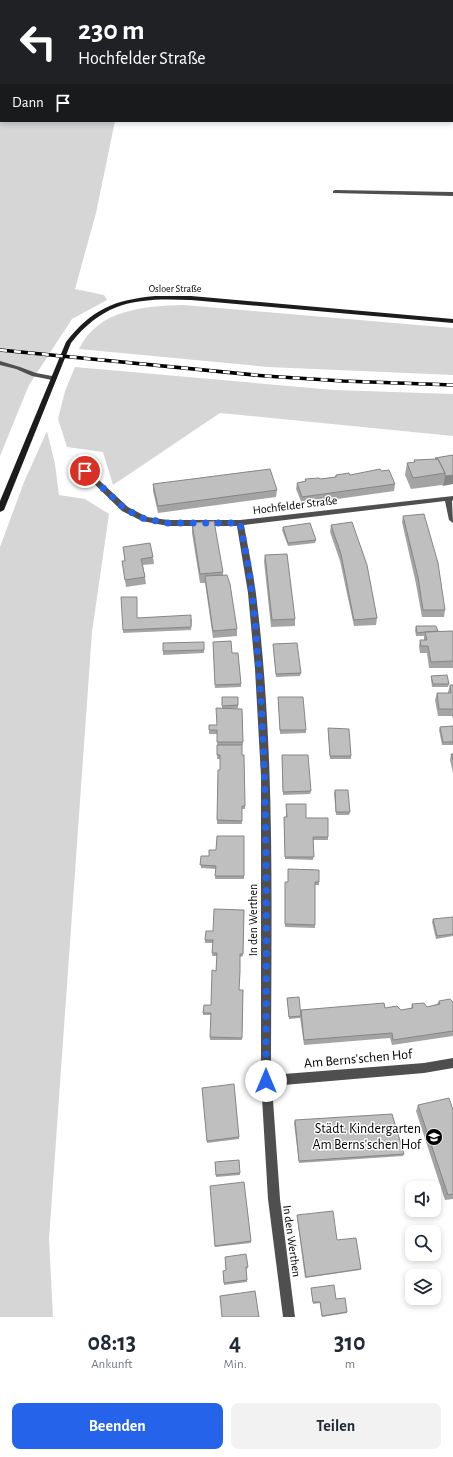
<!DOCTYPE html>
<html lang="de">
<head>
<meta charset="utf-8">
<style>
  :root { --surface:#fff; --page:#f2f2f3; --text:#1f2937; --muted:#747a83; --accent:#2563eb }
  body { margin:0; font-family:"Alegreya Sans",sans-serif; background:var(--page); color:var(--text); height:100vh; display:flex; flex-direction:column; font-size:15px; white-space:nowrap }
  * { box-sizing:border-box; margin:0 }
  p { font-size:13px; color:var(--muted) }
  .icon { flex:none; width:22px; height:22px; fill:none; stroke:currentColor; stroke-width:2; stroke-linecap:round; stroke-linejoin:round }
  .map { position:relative; height:1317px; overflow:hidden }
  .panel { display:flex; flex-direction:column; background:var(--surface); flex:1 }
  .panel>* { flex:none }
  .top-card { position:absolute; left:0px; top:0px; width:453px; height:122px; box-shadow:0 2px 6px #0003; background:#202124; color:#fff; overflow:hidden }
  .buttons { position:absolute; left:405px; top:1181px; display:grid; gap:8px }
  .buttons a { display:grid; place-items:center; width:36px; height:36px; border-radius:8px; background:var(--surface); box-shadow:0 2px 6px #0003; font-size:20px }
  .pin { position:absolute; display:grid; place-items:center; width:34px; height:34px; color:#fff; margin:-17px; border:2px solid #fff; border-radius:50%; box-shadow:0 1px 4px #0007 }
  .me { position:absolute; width:44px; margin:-22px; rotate:0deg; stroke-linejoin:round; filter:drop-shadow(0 0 3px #0008) }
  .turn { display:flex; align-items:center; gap:14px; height:84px; padding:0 12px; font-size:18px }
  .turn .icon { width:52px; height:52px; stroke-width:2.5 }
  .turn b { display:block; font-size:28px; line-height:34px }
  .then { display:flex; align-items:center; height:38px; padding:0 12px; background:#0003; gap:8px; font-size:15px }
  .eta { display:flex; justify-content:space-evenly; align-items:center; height:68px; text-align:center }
  .eta b { font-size:24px; font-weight:700; line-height:28px }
  .cta { display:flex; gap:8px; margin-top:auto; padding:8px 12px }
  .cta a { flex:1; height:46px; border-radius:8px; background:var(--accent); color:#fff; font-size:16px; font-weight:700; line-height:46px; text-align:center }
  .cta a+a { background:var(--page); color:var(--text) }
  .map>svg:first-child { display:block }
  .green { fill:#d6d6d6 }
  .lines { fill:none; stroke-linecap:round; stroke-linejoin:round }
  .lane { fill:#4f4f4f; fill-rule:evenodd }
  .street { fill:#4f4f4f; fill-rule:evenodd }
  .secondary { fill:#1c1c1c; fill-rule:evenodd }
  .rail-casing { stroke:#000; stroke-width:3.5 }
  .rail { stroke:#fff; stroke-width:2.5; stroke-dasharray:7; stroke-linecap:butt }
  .wall { fill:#a4a4a4 }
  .shaded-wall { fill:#868686 }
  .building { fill:#bfbfbf; stroke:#868686 }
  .route { stroke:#2563eb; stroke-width:7; stroke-dasharray:0 12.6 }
  .labels { text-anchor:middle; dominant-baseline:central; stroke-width:3; stroke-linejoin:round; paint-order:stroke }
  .far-street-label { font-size:10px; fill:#000; stroke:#fff }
  .street-label { font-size:12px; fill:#000; stroke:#fff }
  .near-street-label { font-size:14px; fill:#000; stroke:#fff }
  .near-poi-label { font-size:14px; fill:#000; stroke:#fff; text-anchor:end }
</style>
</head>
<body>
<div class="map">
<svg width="453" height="1317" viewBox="0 0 453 1317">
  <rect width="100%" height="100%" fill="#fff"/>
  <path class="green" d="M0 0H159L1 1V121H115L96 213 75 289 104 295 107 300 72 319 29 385 0 456Z
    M184 305 453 328V375L268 367 79 349C98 309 145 306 184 305Z
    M75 367 334 390 453 394V436L220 413 113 485 103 452 67 447 58 419 65 391Z
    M47 431 55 464 59 495 85 499 109 514 92 632 49 1239 53 1317H0V547L24 482Z"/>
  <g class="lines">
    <path class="lane" d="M379 0H383V1H379Z
      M335 190 453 192V196L333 193V191Z
      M0 361 20 367 36 373 52 376 55 378 52 380 32 376 16 369 0 365Z"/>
    <path class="street" d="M83 469H87L128 507 147 517 168 520H240L453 496V500L452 501 453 523 449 520 445 501 244 525C248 548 253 571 256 594 276 753 271 915 271 1075L424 1063 453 1058V1068L424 1073 272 1086 280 1199 295 1317H283L268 1199 261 1081V776L255 669 248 593 237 526H168L142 521 122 511 83 473 82 471Z"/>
    <path class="secondary" d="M155 296H191L453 319V323L191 300C139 298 105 300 71 343L4 510 0 512V501L66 342C92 309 114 300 155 296Z"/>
    <g class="rail-casing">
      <path id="rail" d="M0 350 265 376 343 381 453 385"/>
    </g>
    <use href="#rail" class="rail"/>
  </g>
  <path class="wall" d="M453 455 443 486 442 485 411 489 405 475 407 463H414V460L435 459V458Z
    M381 471 395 484 394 491 302 504 296 489 297 483 305 481V479H320L335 477 336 475H350Z
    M153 484 277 490 276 497 158 513 153 491Z
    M403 516 445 610 444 617H422L416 584 402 522Z
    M192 523 223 572V575L237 629V636L213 638 205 583H200L192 533Z
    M331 525 377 618 376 625 354 626 340 561 330 532Z
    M283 527 316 540 315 543 288 546 282 530Z
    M123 547 153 557 154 564 143 565 145 577 146 584 126 587 122 561H125Z
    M265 555 295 619V626L271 627 264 561Z
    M138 618 192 619 191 630 123 633V630Z
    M416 626 438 631H453V668H429L427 653H420L419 646 420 640H424V636H416L415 630Z
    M213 642 232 653 241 684V687L215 688Z
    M273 644 301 673 300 676 276 677Z
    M204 650V653L163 655V651Z
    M431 676 449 684 448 687H432L431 679Z
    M450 685H453V719L452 716H438L435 700 437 693H448V692Z
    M222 697H238V708L228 709H242L243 745H217V734H209V725H217L222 709Z
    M278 697 306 730V733L280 734Z
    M453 726V745H442L439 730 440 727Z
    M328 728 351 756V759H330L328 732Z
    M217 745 242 755 245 806V809H242V824H217L218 770H220V759H217Z
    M451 754H453V773L450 760Z
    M282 755 311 791 310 794 283 795Z
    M335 790 350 812 349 815H336L334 793Z
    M286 804 306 818 328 837V840H313V860L285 859 284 820 286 817Z
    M244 836V879H215L216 869 201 868V856H209L216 850Z
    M285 882H319V885H315V928L285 927Z
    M244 910 243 956 240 957 239 990H243L242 1040H210L211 1015H203V1013L211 1005 216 971 217 956H212L213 943H205V940L213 931Z
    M453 917V936L436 939 432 922 433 919Z
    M287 998 300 1013 301 1010 385 1008 401 1010 411 1008 412 1004 427 1007 437 1004 439 1001 453 1002V1036L392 1045 390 1038 304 1045 300 1017V1018L289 1019Z
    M202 1088 239 1137V1139L207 1143Z
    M418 1105 453 1110V1199L445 1200 416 1111Z
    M295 1120 404 1154 403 1156 299 1163 294 1123Z
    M215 1162 240 1173V1175L216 1177Z
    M210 1187 251 1241V1243L215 1247Z
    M297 1215 361 1269 360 1270 305 1278 297 1217Z
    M248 1267 247 1269H246L247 1282 224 1285 223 1271Z
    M311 1288 336 1299 347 1312V1313L322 1317 320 1303 313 1304 311 1290Z"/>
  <path class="shaded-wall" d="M453 475V484L443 486 445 476Z"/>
  <path class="building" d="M453 455V475L445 476V473L438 459H436L435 458Z
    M438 459 445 473 413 478 407 463 415 462 414 460Z
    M270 469 277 490 158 506 153 484Z
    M380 469 381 471 389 470 395 484 302 497 297 483 306 481 305 479 319 478 320 479 336 477V475L349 473 350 475Z
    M424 514 438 563 445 610H423L418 577 403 516Z
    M214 521 223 572 200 574 192 523Z
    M352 522 367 565 377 618 354 620 341 554 331 525Z
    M310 523 316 540 288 543 283 527Z
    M150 543 153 557 141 559 145 577 125 580 122 561H125L123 547Z
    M287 554 295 619 272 620 265 555Z
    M227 575 230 584 237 629 213 631 205 576Z
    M121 597H137V618L191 615V627L123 630Z
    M416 626H436L438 631 425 632 417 633Z
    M453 631V661L431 662 428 646H421L420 640H427L425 632Z
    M231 641 232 653H238L241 684 215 685 213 642Z
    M204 642V650L163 651V643Z
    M297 643 301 673 276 674 273 644Z
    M447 675 449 684H433L431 676Z
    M450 685H453V709H439L437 693H451Z
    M222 697H238V705L222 706Z
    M278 697H303L306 730H280Z
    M216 708 242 709 243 742H217V730H209V725H217Z
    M453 726V742H443L440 727Z
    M328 728 349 729 351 756H330Z
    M217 745H242V755H244L245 806H242V821L217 820 218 770H220V755H217Z
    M451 754H453V760Z
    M282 755H308L311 791 283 792Z
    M335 790H348L350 812H336Z
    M286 804H306V818H328V837H313L314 857H285L284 817H287Z
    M217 836H244V876H215L216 866 200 865 201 856H209V850H216Z
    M288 869 319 870V882H315V925L285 924V882H288Z
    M214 909 244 910 243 954H240V972L239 990H243L242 1038 210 1037 211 1013H203L204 1005H211L212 970 216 971 217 953H212L213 940H205L206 931H213Z
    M453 917V934L437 936 433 919Z
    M299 997 301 1016 289 1017 287 998Z
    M450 999 453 1002V1031L393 1040 392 1033 304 1040 301 1010 384 1003 385 1008 397 1006 401 1010 413 1008 412 1004 424 1003 427 1007 440 1004 439 1001Z
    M234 1084 239 1137 207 1141 202 1088Z
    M449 1098 453 1110V1194L448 1195 418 1105Z
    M392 1114 404 1154 299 1161 295 1120Z
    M239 1160 240 1173 216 1175 215 1162Z
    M244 1182 251 1241 215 1246 210 1186Z
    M333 1211 337 1240 356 1238 361 1269 306 1277 297 1215Z
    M246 1254 248 1267H246L247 1280 224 1283 223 1271 226 1270 225 1257Z
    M334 1285 336 1299 345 1298 347 1312 322 1316 320 1302H313L311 1288Z
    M255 1291 259 1317H222L220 1296Z"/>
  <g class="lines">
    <path class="route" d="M85 471 125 509 145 519 168 523H240C244 546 250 570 252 594 270 756 266 919 266 1081"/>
  </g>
  <defs>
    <g id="school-disc" transform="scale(0.9)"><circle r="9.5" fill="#000" stroke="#fff"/><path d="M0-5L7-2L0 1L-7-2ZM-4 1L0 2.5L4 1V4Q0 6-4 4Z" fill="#fff"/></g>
  </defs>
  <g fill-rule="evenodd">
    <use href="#school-disc" x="434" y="1137"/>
  </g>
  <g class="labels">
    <g class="far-street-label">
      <text x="175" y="289">Osloer Straße</text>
    </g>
    <g class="street-label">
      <text transform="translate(295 505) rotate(-7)">Hochfelder Straße</text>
      <text transform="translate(253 920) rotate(-90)">In den Werthen</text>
      <text transform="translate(292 1241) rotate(82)">In den Werthen</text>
    </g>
    <g class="near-street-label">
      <text transform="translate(358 1059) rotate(-5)">Am Berns'schen Hof</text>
    </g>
    <g class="near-poi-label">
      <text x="421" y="1129">Städt. Kindergarten<tspan x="421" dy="16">Am Berns'schen Hof</tspan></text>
    </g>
  </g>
</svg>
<div class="buttons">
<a><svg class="icon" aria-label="sound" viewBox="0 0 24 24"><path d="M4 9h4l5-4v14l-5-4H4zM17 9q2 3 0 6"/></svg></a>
<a><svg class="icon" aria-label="search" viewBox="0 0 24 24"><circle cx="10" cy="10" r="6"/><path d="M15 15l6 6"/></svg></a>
<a><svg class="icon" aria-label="layers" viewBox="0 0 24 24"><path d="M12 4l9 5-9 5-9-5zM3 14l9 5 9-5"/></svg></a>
</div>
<div class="pin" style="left:85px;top:471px;background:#d93025"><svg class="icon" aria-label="arrive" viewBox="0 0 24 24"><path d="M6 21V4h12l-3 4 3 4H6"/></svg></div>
<svg class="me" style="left:266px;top:1081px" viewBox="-20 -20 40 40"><circle r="19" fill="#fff"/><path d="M0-13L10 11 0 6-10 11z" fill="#2563eb"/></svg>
<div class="top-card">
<div class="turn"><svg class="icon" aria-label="left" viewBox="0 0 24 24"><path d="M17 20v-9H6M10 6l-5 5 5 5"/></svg><div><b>230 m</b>Hochfelder Straße</div></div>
<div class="then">Dann<svg class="icon" aria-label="arrive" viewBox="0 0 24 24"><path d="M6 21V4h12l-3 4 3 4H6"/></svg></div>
</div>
</div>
<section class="panel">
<div class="eta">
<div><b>08:13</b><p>Ankunft</p></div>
<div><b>4</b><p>Min.</p></div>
<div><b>310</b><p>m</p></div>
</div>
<div class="cta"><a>Beenden</a><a>Teilen</a></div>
</section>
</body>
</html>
